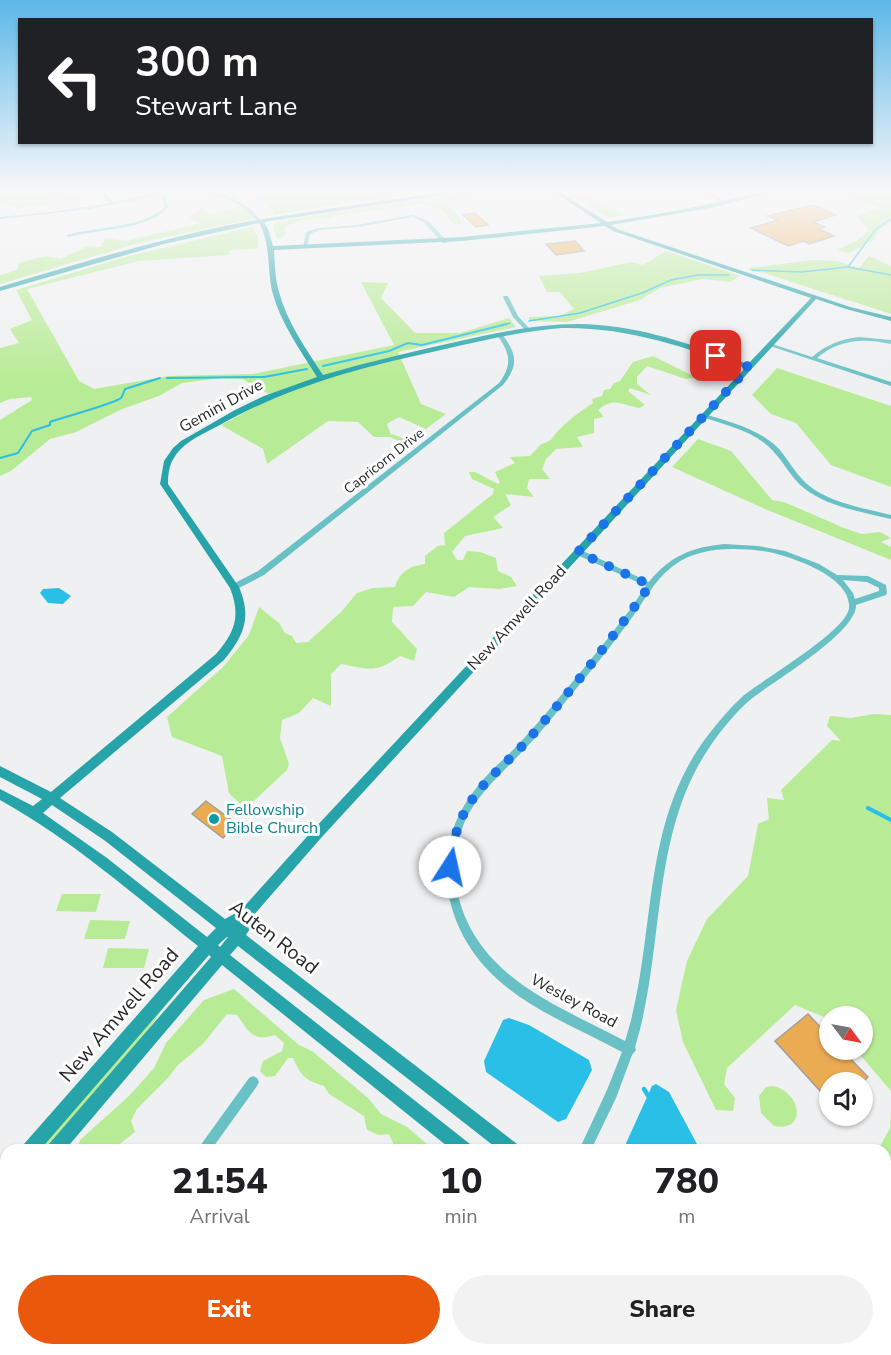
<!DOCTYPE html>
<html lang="en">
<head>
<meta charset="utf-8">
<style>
  :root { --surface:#fff; --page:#f2f2f2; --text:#202124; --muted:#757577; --accent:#ea580c }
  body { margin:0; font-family:"Nunito Sans",sans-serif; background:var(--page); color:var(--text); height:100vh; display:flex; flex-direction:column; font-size:22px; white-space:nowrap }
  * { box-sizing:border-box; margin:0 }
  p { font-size:20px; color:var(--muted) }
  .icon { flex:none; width:33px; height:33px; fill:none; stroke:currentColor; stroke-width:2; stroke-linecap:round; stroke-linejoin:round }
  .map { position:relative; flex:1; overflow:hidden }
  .sheet { position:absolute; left:0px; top:1144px; width:891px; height:212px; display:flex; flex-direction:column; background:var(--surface); border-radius:18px 18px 0 0; box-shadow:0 2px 4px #0004 }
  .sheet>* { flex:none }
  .hud { position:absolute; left:18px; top:18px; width:855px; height:126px; border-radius:0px; box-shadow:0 2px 4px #0004; background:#202124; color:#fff; overflow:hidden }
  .needle { width:39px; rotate:122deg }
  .tools { position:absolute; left:819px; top:1006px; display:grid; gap:12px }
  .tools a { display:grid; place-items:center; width:54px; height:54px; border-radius:50%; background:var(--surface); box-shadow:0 2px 4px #0004; font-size:30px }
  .pin { position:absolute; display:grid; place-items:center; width:51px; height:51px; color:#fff; margin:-26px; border-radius:12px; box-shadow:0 3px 9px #0006 }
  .me { position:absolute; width:66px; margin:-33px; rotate:10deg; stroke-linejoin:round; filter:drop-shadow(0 0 4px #0008) }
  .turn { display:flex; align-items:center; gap:21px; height:126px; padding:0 18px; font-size:27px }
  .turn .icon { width:78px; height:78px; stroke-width:2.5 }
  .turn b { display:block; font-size:42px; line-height:51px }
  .eta { display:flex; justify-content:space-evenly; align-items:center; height:102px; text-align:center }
  .eta b { font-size:36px; font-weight:800; line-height:42px }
  .action { display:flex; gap:12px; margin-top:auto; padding:12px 18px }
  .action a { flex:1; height:69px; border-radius:36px; background:var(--accent); color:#fff; font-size:24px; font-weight:800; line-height:69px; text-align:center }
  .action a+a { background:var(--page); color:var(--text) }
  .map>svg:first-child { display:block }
  .green { fill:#b8eb96 }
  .water { fill:#2abfe7 }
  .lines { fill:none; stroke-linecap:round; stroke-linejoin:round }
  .stream-far3 { stroke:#2abfe7; stroke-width:1.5 }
  .stream-far2 { stroke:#2abfe7; stroke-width:2 }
  .stream-far1 { stroke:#2abfe7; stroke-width:4 }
  .stream { stroke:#2abfe7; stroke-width:4.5 }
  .building { fill:#ebab52; stroke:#a09f9e; stroke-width:1.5 }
  .street { fill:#69c1c5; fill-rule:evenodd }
  .secondary { fill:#27a4aa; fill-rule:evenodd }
  .route { stroke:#1a73e8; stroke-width:10; stroke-dasharray:0 18 }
  .culture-dot { fill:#0f9aa8; stroke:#fdfdfe; stroke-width:2 }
  .labels { text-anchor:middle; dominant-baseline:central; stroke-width:6; stroke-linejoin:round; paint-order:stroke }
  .far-street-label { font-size:14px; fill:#292929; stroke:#fdfdfe }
  .street-label { font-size:16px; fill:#292929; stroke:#fdfdfe }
  .culture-label { font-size:16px; fill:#0d838f; stroke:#fdfdfe; text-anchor:start }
  .near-street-label { font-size:20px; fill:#292929; stroke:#fdfdfe }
</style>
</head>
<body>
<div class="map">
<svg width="891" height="1355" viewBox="0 0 891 1355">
  <rect width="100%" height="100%" fill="#eff0f1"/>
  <path class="green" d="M0 190H80L79 194 83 198 74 204 55 196 45 205 21 208 0 203Z
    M237 190H435L401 197 398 195 272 215 274 211 253 194 232 193Z
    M474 190H499L445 202 459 217 461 223 455 225 442 210 420 204 334 216 330 218 302 220 285 227 284 231 286 233 281 239H277L273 227 276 222 303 217Z
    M564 190H576L625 215 609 218Z
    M836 190H891V222L881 228 872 241 849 253 837 250 856 241 869 230 856 216 879 208Z
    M243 205 254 219 138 243 0 284V275L17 270 19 263 45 256 60 259 88 246 101 247 105 238 126 241 201 223 189 218 202 207 212 214Z
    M252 227 258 237V248L230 250 229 255 139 261 27 289 79 381 94 389 169 376 253 374 394 345 361 282 388 283 381 298 415 333H460L509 318 516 327 398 352 421 404 446 414 426 429 399 417 387 424 391 435 393 434 409 441 405 444 390 437H374L358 422 328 421 267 464 263 449 221 425 274 397 243 379 221 378 182 383 161 395 120 410 76 432 50 439 11 471 0 476V420L32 400 31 397 10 399 0 403V348L19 343 10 329 32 320 16 290 125 257Z
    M666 251 740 276 730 282 703 279 660 288 640 300 567 322 529 321V317L560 316 574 309 560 292H547L539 276 580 273 631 262 643 265Z
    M869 256 891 266V314L764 273 751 271 749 268 813 260 837 261 859 268Z
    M653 356 695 377 686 379 647 366 637 377V384L651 395 630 388 628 391 645 405 639 408C623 405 613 396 598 410L604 417 594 419V433L577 437 583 447 556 449 546 459 542 469 550 479H529L527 488 534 497 505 494 511 505 493 517 503 528 465 536 452 552 457 560H463L467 551 480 552 496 558 498 571 511 577 517 586 499 589 469 587 454 597 426 592 413 606 393 607 392 622 417 649 414 661 400 656C374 674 370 669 341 664L331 674V706L313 698 299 713 282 720 280 738 289 764 287 770 245 809 229 793 222 756 172 737 167 717 223 667 249 635 259 607 279 623 285 633 292 636 296 643 308 642 342 611 357 593 373 588 395 587C399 572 409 566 425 564V556L438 546 445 545 444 533 493 494 494 489 472 479 469 472H475L498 484 500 483 495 472 515 463 510 457 530 456 540 445 551 440C559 427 579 412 593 403L592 399 602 396 604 390 610 389 614 383 620 381 633 362Z
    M777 368 891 406V487L831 465 796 423 771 414 752 395Z
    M698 439 731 451 772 500 784 502 844 528 862 534 880 532 891 538 881 542 891 547V560L765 509 672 467Z
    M874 714 891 715V1091L856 1050H862V1017L829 1019 795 1005 727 1068 724 1084 735 1098 733 1111 716 1110 683 1042 676 1010 687 961 707 919 748 876 758 824 769 819 767 798 784 800 781 790 832 740 841 741 827 726 830 716 851 718Z
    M62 894H101L96 912 56 911Z
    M90 920 130 921 125 939H84Z
    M108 948 149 949 144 968H103Z
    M195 967 197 968 162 1010 135 1049 49 1150H38Z
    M234 989 299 1045 312 1051 331 1067 368 1098 381 1114 407 1127 434 1150H396L389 1134 379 1135 367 1130 364 1116 329 1094 324 1086C306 1081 301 1076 293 1058H288L275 1076 266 1077 260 1071 263 1061 282 1051 284 1043 275 1035C252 1042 249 1032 237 1015L227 1014 203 1044 178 1065 168 1078 137 1109 131 1121 135 1132 112 1150H77L80 1140 129 1096 154 1068 166 1043 204 1000Z
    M773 1086C802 1092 807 1133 774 1126L761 1113 759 1096 766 1087Z
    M891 1111V1185L885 1180V1150H878L890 1128Z
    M885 1269 891 1273V1355H815L809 1350H885Z"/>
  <path class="water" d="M59 588 71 596 63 604 48 603 40 593 43 589Z
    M509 1018 529 1025 589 1060 592 1070 566 1119 558 1122 486 1072 484 1061 503 1020Z
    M656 1084 669 1092 697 1144 696 1150H623L652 1086Z"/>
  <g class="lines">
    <path class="stream-far3" d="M848 267 876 229 891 219
      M752 270 802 272 848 267 891 275
      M529 321 580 313 642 293 671 280 698 275H729
      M501 325 510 323"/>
    <path class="stream-far2" d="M323 366 389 351 408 343 422 345 507 324
      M167 378 264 377 307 369
      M0 458 18 453 32 431 50 425V422C61 418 116 403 121 398 123 395 124 392 125 389L160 378"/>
    <path class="stream-far1" d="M868 808 891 820"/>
    <path class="stream" d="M644 1089 649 1097"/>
  </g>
  <path class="building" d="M813 205 836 215 813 222 825 227 819 229 834 236 809 244 804 241 788 246 751 228 778 220 768 216Z
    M475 213 484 221 488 225 476 227 463 215Z
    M575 241 584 251 556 255 546 244Z
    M206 801 237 824 223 838 192 814Z
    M808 1014 830 1037V1050H842L868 1077 862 1083H830V1102L775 1041Z"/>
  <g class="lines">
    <path class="street" d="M103 190H107V196L114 202C155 193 207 178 245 205 251 209 257 216 262 221L258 222C253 217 247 210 241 206 218 192 192 192 166 194L168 208C144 231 101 228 69 237L67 236V235C99 226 138 229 164 208L162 195 89 209 0 219V217L50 212 110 203 103 196Z
      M697 190H702L730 203 727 204Z
      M412 215 427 220 447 241V243H443L423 222 412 217 357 227 319 230 310 234 307 247 305 248 303 247 306 232 318 228 357 225Z
      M504 296H508L518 316 529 328V330H525L513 317 503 297Z
      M498 334H502C517 354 519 365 503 385L264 575 237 589H231L230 587 231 585 258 571 499 383C513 364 510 353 497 335Z
      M859 337 891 340V344C863 338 839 339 817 358L891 382V386L767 345 772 344 812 357C826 345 841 339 859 337Z
      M704 414C730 422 760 429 779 449 790 462 798 478 812 488 835 504 864 508 891 515V519C862 512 829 507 805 489 791 478 784 462 772 450 754 431 726 425 702 417V415Z
      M724 544 758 546 785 551 819 564 837 575 868 576 886 585 887 593 886 595 856 605C857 633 772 682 750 700 735 713 722 729 711 745 649 834 666 948 635 1047L636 1050 632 1055 616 1098 591 1150H579L607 1090 622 1052C580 1029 532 1011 497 979 444 931 428 854 471 795 482 779 497 765 511 752 522 741 532 729 542 718 569 686 597 653 622 620 631 609 638 597 646 586L575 554 574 552 575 550H581L649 582C670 556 692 547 724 544ZM733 549C745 549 757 550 769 552 792 557 852 577 849 608 847 631 762 680 742 697 730 708 719 721 709 734 638 825 658 939 625 1041 559 1006 481 979 459 899 452 873 455 843 466 819 478 794 499 776 518 756 532 742 545 727 557 712 581 683 606 653 628 623 643 604 653 581 673 566 690 553 711 549 733 549ZM843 580 867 582 879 588V591L855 599 853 593Z
      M253 1076 257 1078 259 1082 257 1086 211 1150H198L200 1146 249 1078Z
      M48 1350H64L62 1355H46Z
      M65 1350H81L83 1355H67Z
      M431 1350H451L453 1355H433Z"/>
    <path class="secondary" d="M452 190H462L435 196 264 222 268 229 273 246 462 237 601 223 551 190H556L607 222C662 214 717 203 772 190H779L715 207 611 225 617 229 850 307 891 317V321L846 309 816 299 321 838 252 917 251 927 246 935 517 1144 519 1150H499L238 946 230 955 470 1144 472 1150H452L222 965 65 1150H47L49 1144 211 957 209 955 40 1150H22L24 1144 198 946C134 895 72 840 0 800V789L33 806 42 799 0 777V766L51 792 216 654C235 632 241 616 230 588L160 484 164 461 173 448 181 441 235 410 264 396 317 377C300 350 280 322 272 291 267 268 271 244 259 223L164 244 0 291V287C76 264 152 241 230 225 304 211 378 203 452 190ZM605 226 613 231 811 298 748 364C700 348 651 329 599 325 552 321 506 331 460 341 414 351 368 362 323 375 306 349 287 322 279 292 275 278 275 264 274 250L462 241ZM562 328C628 327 683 347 745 368L313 830 241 910 225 919 112 832 60 798 224 660C244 635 252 618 239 587L168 484C168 475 169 465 174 458 183 442 203 434 218 426 289 386 362 367 441 350 481 341 521 331 562 328ZM52 805 104 840 216 928 207 937 107 858 43 813ZM227 937H228L220 947 218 945Z
      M6 1171V1191L0 1194V1174Z
      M6 1199V1219L0 1222V1202Z
      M704 1350H727L729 1355H706Z
      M758 1350H780L782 1355H760Z"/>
  </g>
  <linearGradient id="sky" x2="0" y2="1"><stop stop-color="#5cb8e8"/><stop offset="0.5" stop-color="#f8f8f9"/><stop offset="1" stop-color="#f8f8f9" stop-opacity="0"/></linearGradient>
  <rect width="891" height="379" fill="url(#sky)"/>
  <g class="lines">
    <path class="route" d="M450 867C452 845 457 824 468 806 483 781 508 762 527 741 571 691 612 639 650 585L578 552 749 367 716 356"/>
  </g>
  <circle class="culture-dot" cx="214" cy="819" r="6"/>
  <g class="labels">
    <g class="far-street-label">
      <text transform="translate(384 461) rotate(-38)">Capricorn Drive</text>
    </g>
    <g class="street-label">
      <text transform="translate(221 406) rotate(-29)">Gemini Drive</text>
      <text transform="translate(517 618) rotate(-47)">New Amwell Road</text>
      <text transform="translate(574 1001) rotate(28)">Wesley Road</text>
    </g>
    <g class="culture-label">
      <text x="226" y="810">Fellowship<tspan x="226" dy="18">Bible Church</tspan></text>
    </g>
    <g class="near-street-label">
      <text transform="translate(274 937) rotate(38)">Auten Road</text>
      <text transform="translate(119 1015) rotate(-49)">New Amwell Road</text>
    </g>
  </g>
</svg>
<div class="tools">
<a><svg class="needle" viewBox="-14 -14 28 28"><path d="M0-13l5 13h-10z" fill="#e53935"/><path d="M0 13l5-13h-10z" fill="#757577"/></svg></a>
<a><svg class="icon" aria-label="sound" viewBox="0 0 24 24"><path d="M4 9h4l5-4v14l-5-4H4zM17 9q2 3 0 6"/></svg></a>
</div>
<div class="pin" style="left:716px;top:356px;background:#d93025"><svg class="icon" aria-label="arrive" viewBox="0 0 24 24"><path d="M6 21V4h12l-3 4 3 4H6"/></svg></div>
<svg class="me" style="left:450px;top:867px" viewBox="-20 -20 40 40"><circle r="19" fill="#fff"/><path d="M0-13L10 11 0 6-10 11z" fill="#1a73e8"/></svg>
<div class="hud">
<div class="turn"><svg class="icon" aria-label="left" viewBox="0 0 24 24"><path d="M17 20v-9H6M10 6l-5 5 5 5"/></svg><div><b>300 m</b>Stewart Lane</div></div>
</div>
<section class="sheet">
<div class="eta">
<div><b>21:54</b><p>Arrival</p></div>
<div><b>10</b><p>min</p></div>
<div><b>780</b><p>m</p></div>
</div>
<div class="action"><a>Exit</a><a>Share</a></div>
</section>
</div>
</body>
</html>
